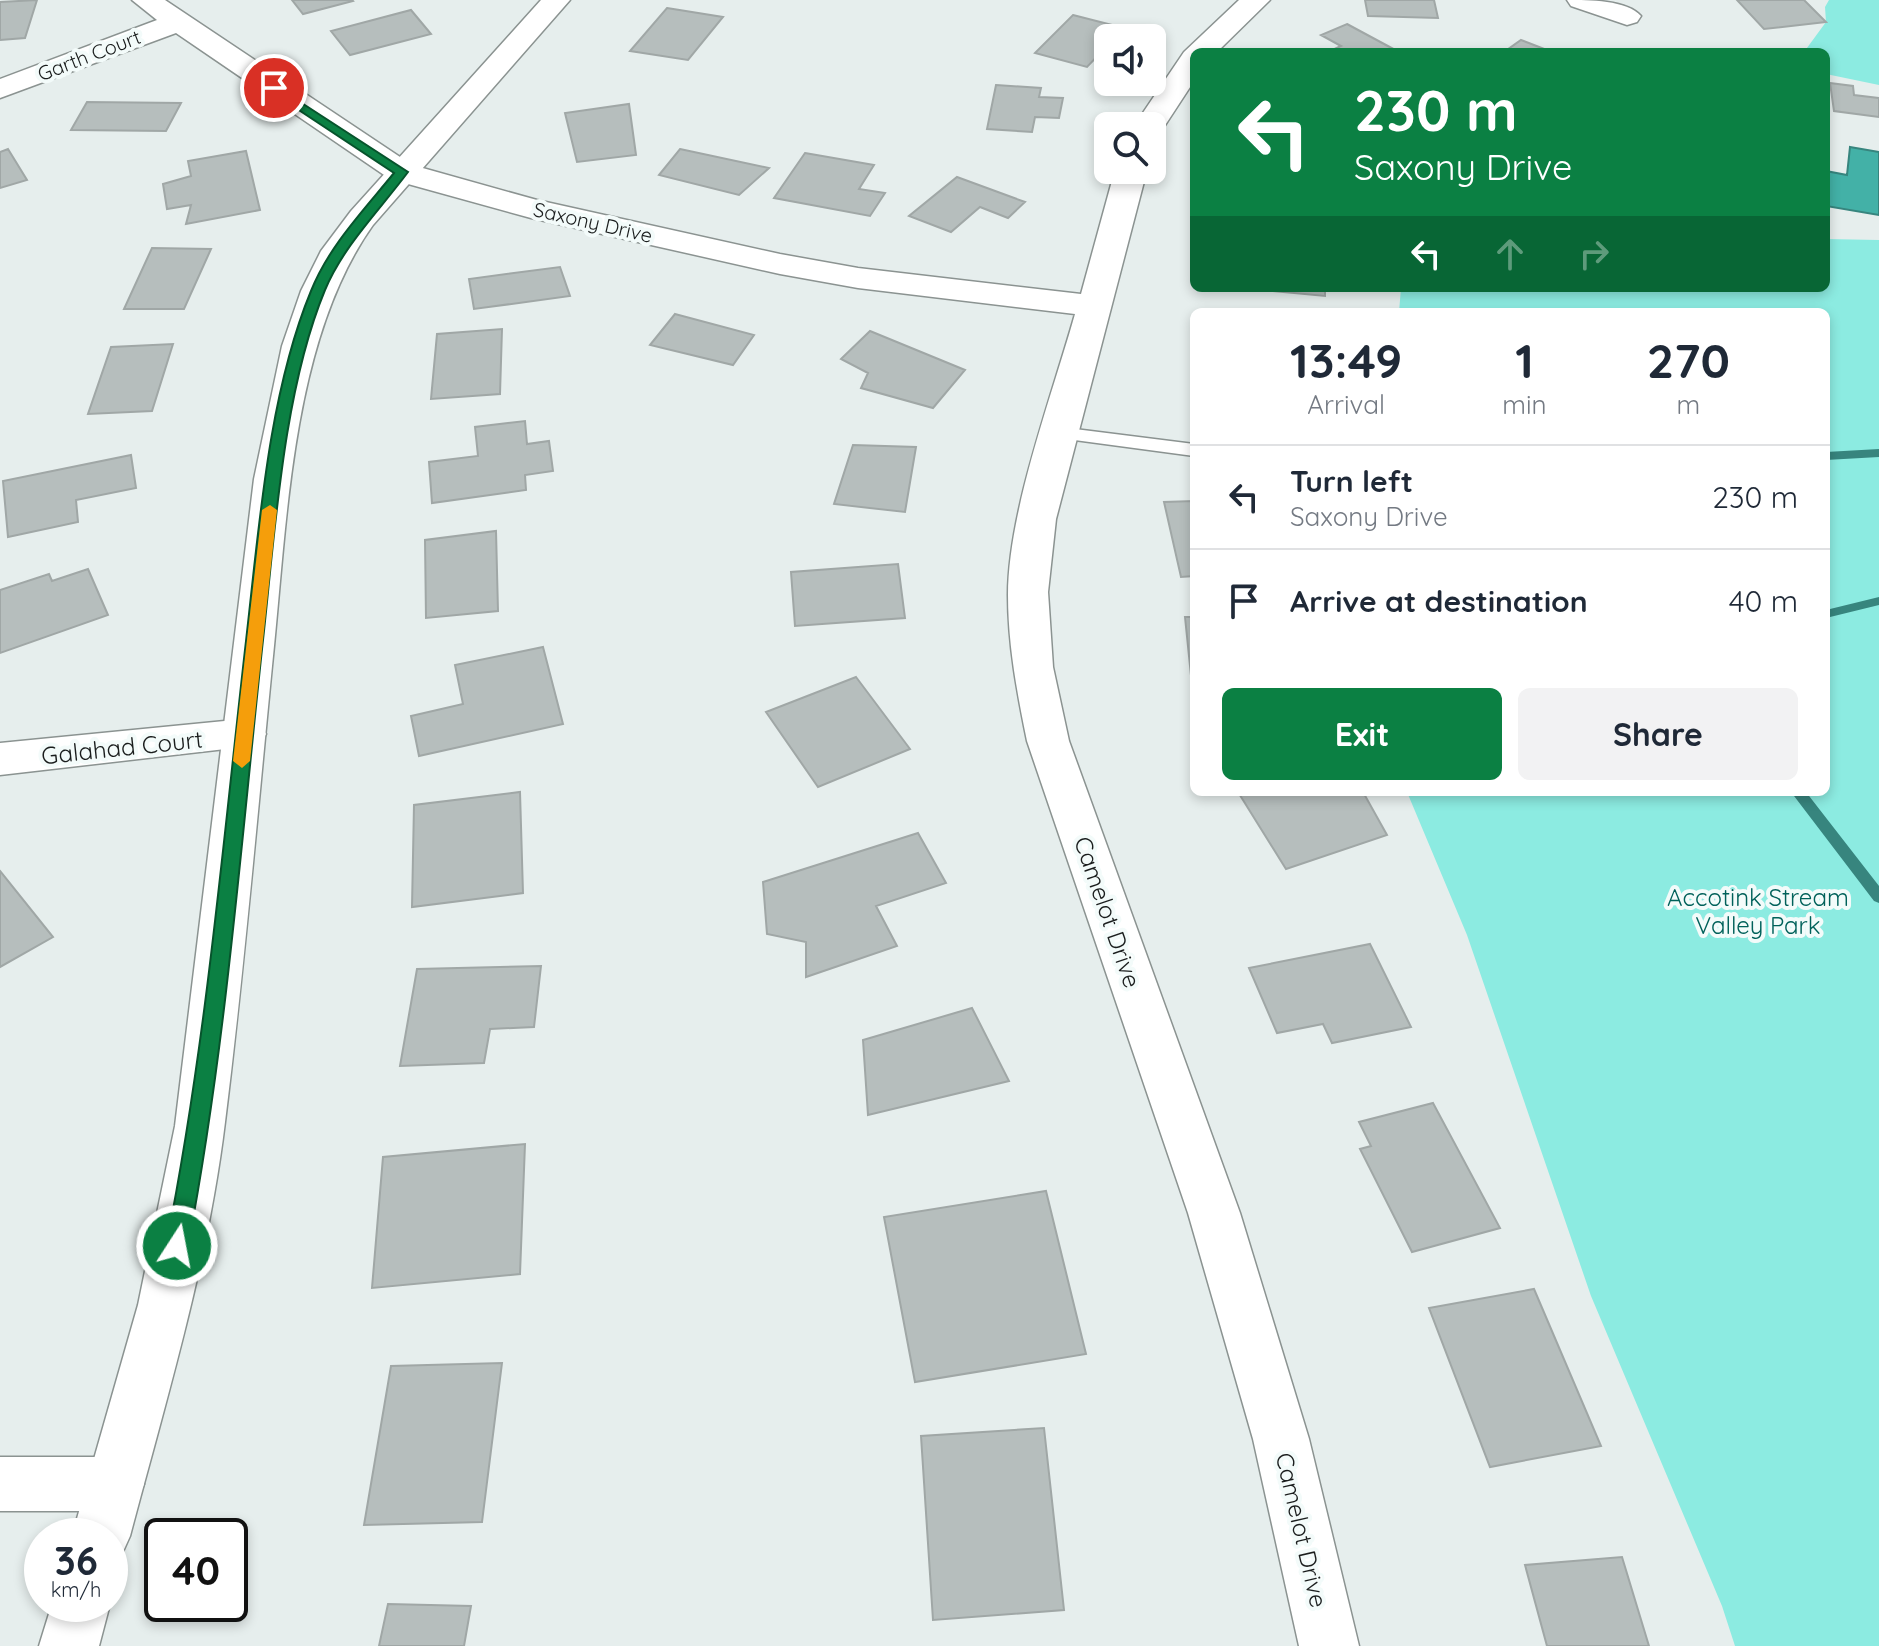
<!DOCTYPE html>
<html lang="en">
<head>
<meta charset="utf-8">
<style>
  :root { --surface:#fff; --page:#f2f2f3; --text:#1f2937; --muted:#747a83; --line:#e0e1e3; --accent:#0b8043 }
  body { margin:0; font-family:Quicksand,sans-serif; background:var(--page); color:var(--text); height:100vh; display:flex; flex-direction:column; font-size:30px; white-space:nowrap }
  * { box-sizing:border-box; margin:0 }
  p { font-size:26px; color:var(--muted) }
  .icon { flex:none; width:44px; height:44px; fill:none; stroke:currentColor; stroke-width:2; stroke-linecap:round; stroke-linejoin:round }
  .map { position:relative; flex:1; overflow:hidden }
  .details { position:absolute; left:1190px; top:308px; width:640px; height:488px; display:flex; flex-direction:column; background:var(--surface); border-radius:12px; box-shadow:0 4px 12px #0003 }
  .details>* { flex:none }
  .banner { position:absolute; left:1190px; top:48px; width:640px; height:244px; border-radius:12px; box-shadow:0 4px 12px #0003; background:#0b8043; color:#fff; overflow:hidden }
  .tools { position:absolute; left:1094px; top:24px; display:grid; gap:16px }
  .tools a { display:grid; place-items:center; width:72px; height:72px; border-radius:12px; background:var(--surface); box-shadow:0 4px 12px #0003; font-size:40px }
  .speed { position:absolute; left:24px; top:1518px; display:flex; gap:16px; font-size:40px; font-weight:700; text-align:center }
  .speed>* { display:grid; place-content:center; width:104px; height:104px; border-radius:50%; background:var(--surface); box-shadow:0 4px 12px #0003; line-height:1 }
  .speed small { font-size:20px; font-weight:400 }
  .speed .limit { border:4px solid #111; border-radius:12px; background:#fff; color:#111 }
  .pin { position:absolute; display:grid; place-items:center; width:68px; height:68px; color:#fff; margin:-34px; border:4px solid #fff; border-radius:50%; box-shadow:0 2px 8px #0007 }
  .me { position:absolute; width:88px; margin:-44px; rotate:11deg; stroke-linejoin:round; filter:drop-shadow(0 0 6px #0008) }
  .turn { display:flex; align-items:center; gap:28px; height:168px; padding:0 32px; font-size:36px }
  .turn .icon { width:104px; height:104px; stroke-width:2.5 }
  .turn b { display:block; font-size:56px; line-height:68px }
  .lanes { display:flex; align-items:center; height:76px; padding:0 32px; background:#0003; justify-content:center; gap:40px; direction:ltr }
  .lanes .off { opacity:.35 }
  .eta { display:flex; justify-content:space-evenly; align-items:center; height:136px; text-align:center }
  .eta b { font-size:48px; font-weight:700; line-height:56px }
  .button { display:flex; gap:16px; margin-top:auto; padding:16px 32px }
  .button a { flex:1; height:92px; border-radius:12px; background:var(--accent); color:#fff; font-size:32px; font-weight:700; line-height:92px; text-align:center }
  .button a+a { background:var(--page); color:var(--text) }
  ul { padding:0; list-style:none }
  li { display:flex; align-items:center; gap:24px; height:104px; padding:0 32px; border-top:2px solid var(--line) }
  li div { flex:1 }
  li b { display:block; font-size:30px }
  li em { font-style:normal }
  .map>svg:first-child { display:block }
  .green { fill:#8cebe1 }
  .water { fill:#43b1a7; stroke:#37857e; stroke-width:2 }
  .lines { fill:none; stroke-linecap:round; stroke-linejoin:round }
  .stream { fill:#37857e; fill-rule:evenodd }
  .building { fill:#b6bebd; stroke:#a0a7a6; stroke-width:2 }
  .service-casing { stroke:#8b9391; stroke-width:3 }
  .minor-casing { stroke:#8b9391; stroke-width:3 }
  .tertiary-casing { stroke:#8b9391; stroke-width:3 }
  .service { fill:#fff; fill-rule:evenodd }
  .minor { fill:#fff; fill-rule:evenodd }
  .tertiary { fill:#fff; fill-rule:evenodd }
  .route { fill:#0b8043; stroke:#07532c; stroke-width:2 }
  .slow { fill:#f59e0b }
  .labels { text-anchor:middle; dominant-baseline:central; stroke-width:8; stroke-linejoin:round; paint-order:stroke }
  .far-street-label { font-size:20px; fill:#1a1d1d; stroke:#f3fbfa }
  .street-label { font-size:24px; fill:#1a1d1d; stroke:#f3fbfa }
  .park-label { font-size:24px; fill:#00615a; stroke:#f3fbfa }
</style>
</head>
<body>
<div class="map">
<svg width="1879" height="1646" viewBox="0 0 1879 1646">
  <rect width="100%" height="100%" fill="#e6eeed"/>
  <path class="green" d="M1829 0H1879V85L1826 74V52H1804L1826 22 1825 7Z
    M1826 239 1879 240V1646H1735L1722 1606 1591 1296 1467 935 1407 792H1826V312H1399L1401 288H1826Z"/>
  <path class="water" d="M1850 147 1879 152V215L1826 206V171L1847 175Z"/>
  <g class="lines">
    <path class="stream" d="M1879 449V457L1826 460V452Z
      M1879 597V605L1826 618V610Z
      M1791 792H1806L1879 886V903L1874 901Z"/>
  </g>
  <path class="building" d="M37 0 25 38 0 40V2Z
    M292 0H352L353 1 303 14Z
    M1365 0H1434L1438 18 1368 16Z
    M1737 0H1804L1826 22 1764 29Z
    M667 8 723 17 688 60 630 51Z
    M411 10 431 34 350 55 331 31Z
    M1073 15 1124 28 1114 38H1108V45L1087 67 1035 53Z
    M1347 24 1399 52H1328L1341 46 1321 35Z
    M1521 40 1552 52H1504Z
    M1830 83 1853 86 1854 95 1879 98V117L1834 111Z
    M996 85 1041 88 1039 97 1063 98 1059 118 1035 117 1032 132 987 129Z
    M87 102 181 103 166 131 71 130Z
    M629 104 636 155 577 162 565 113Z
    M8 149 27 180 0 188V152Z
    M680 149 769 168 739 195 659 175Z
    M246 151 260 210 186 224 191 205 167 209 163 184 191 176 188 161Z
    M805 153 874 165 859 189 885 193 870 216 774 198Z
    M957 177 1025 202 1008 218 980 207 951 232 909 216Z
    M152 248 211 249 184 309H124Z
    M560 267 570 296 474 309 469 279Z
    M1240 288H1325V296Z
    M675 314 754 335 733 365 650 345Z
    M502 329 500 394 431 399 437 334Z
    M870 331 965 370 933 408 861 388 868 373 841 359Z
    M173 344 152 411 88 414 111 347Z
    M525 421 527 444 549 441 553 471 525 475 526 490 432 503 429 462 478 456 475 427Z
    M853 445 916 447 905 512 834 504Z
    M131 455 136 488 76 500 78 522 8 537 3 481Z
    M1194 501V576L1181 577 1164 502Z
    M496 531 498 611 426 618 425 540Z
    M898 564 905 618 795 626 791 572Z
    M88 569 108 615 0 653V590L49 574 52 581Z
    M1185 617H1194V705Z
    M543 647 563 724 419 756 411 716 463 704 455 665Z
    M856 677 910 749 818 787 766 712Z
    M520 792 523 893 412 907 414 805Z
    M1238 792H1363L1387 835 1286 869Z
    M918 833 946 883 876 906 897 946 806 977V942L767 934 763 882Z
    M0 871 53 937 0 967Z
    M1370 944 1411 1027 1332 1043 1323 1024 1277 1033 1249 968Z
    M541 966 534 1027 490 1029 484 1063 400 1066 417 969Z
    M972 1008 1009 1081 868 1115 863 1040Z
    M1433 1103 1500 1228 1412 1252 1360 1149 1371 1146 1359 1122Z
    M525 1144 520 1274 372 1288 383 1157Z
    M1046 1191 1086 1354 915 1382 884 1217Z
    M1534 1289 1601 1446 1490 1467 1429 1308Z
    M502 1363 482 1522 364 1525 391 1366Z
    M1044 1428 1064 1610 933 1620 921 1436Z
    M1622 1557 1649 1646H1547L1525 1565Z
    M388 1604 471 1606 464 1646H379Z"/>
  <g class="lines">
    <g class="service-casing">
      <path id="service" d="M1059 427 1194 444V456L1052 437 1049 433Z"/>
    </g>
    <g class="minor-casing">
      <path id="minor" d="M132 0H165L412 165 537 200 780 254 858 268 1081 294 1115 170H1147L1056 519 1048 592 1053 667 1069 741 1240 1213 1309 1439 1359 1646H1299L1253 1439 1188 1213 1027 741C1017 692 1008 645 1008 595 1008 512 1052 396 1075 314L858 288 780 274 531 218 390 179 176 33 0 98V79L157 20Z
        M1239 0H1270L1217 52H1194V81L1160 133 1152 134V126H1134L1184 52Z
        M1567 0C1589 0 1627 0 1641 16L1637 22 1627 25 1571 6Z
        M245 719 260 723 266 734 260 745 0 775V743Z
        M0 1457H116L136 1465 144 1484 136 1503 116 1511H0Z"/>
    </g>
    <g class="tertiary-casing">
      <path id="tertiary" d="M541 0H570L373 225C290 341 287 527 272 666 257 818 244 971 225 1122 208 1263 166 1400 130 1536L121 1556 110 1561V1536H72L138 1305 175 1126 254 479 282 346 301 291 321 251 351 211Z
        M110 1603V1604L99 1646H39L52 1604Z"/>
    </g>
    <use href="#service" class="service"/>
    <use href="#minor" class="minor"/>
    <use href="#tertiary" class="tertiary"/>
  </g>
  <path class="route" d="M274 85 408 172C379 211 344 245 325 290 283 391 275 532 263 640 241 842 226 1046 188 1246L184 1252 177 1255 169 1252 166 1246C206 1046 223 843 246 641 259 529 268 395 311 291 329 246 363 211 394 173L270 91V86Z"/>
  <path class="slow" d="M270 505 277 510 250 761 242 768 233 761 262 510Z"/>
  <g class="labels">
    <g class="far-street-label">
      <text transform="translate(89 55) rotate(-21)">Garth Court</text>
      <text transform="translate(593 222) rotate(13)">Saxony Drive</text>
    </g>
    <g class="street-label">
      <text transform="translate(122 747) rotate(-6)">Galahad Court</text>
      <text transform="translate(1108 912) rotate(71)">Camelot Drive</text>
      <text transform="translate(1302 1530) rotate(77)">Camelot Drive</text>
    </g>
    <g class="park-label">
      <text x="1758" y="897">Accotink Stream<tspan x="1758" dy="28">Valley Park</tspan></text>
    </g>
  </g>
</svg>
<div class="tools">
<a><svg class="icon" aria-label="sound" viewBox="0 0 24 24"><path d="M4 9h4l5-4v14l-5-4H4zM17 9q2 3 0 6"/></svg></a>
<a><svg class="icon" aria-label="search" viewBox="0 0 24 24"><circle cx="10" cy="10" r="6"/><path d="M15 15l6 6"/></svg></a>
</div>
<div class="speed"><div>36<small>km/h</small></div><div class="limit">40</div></div>
<div class="pin" style="left:274px;top:88px;background:#d93025"><svg class="icon" aria-label="arrive" viewBox="0 0 24 24"><path d="M6 21V4h12l-3 4 3 4H6"/></svg></div>
<svg class="me" style="left:177px;top:1246px" viewBox="-20 -20 40 40"><circle r="17" fill="#0b8043" stroke="#fff" stroke-width="3"/><path d="M0-11L8 9 0 5-8 9z" fill="#fff"/></svg>
<div class="banner">
<div class="turn"><svg class="icon" aria-label="left" viewBox="0 0 24 24"><path d="M17 20v-9H6M10 6l-5 5 5 5"/></svg><div><b>230 m</b>Saxony Drive</div></div>
<div class="lanes"><svg class="icon" aria-label="left" viewBox="0 0 24 24"><path d="M17 20v-9H6M10 6l-5 5 5 5"/></svg><svg class="icon off" aria-label="ahead" viewBox="0 0 24 24"><path d="M12 20V5M6 11l6-6 6 6"/></svg><svg class="icon off" aria-label="right" viewBox="0 0 24 24"><path d="M7 20v-9h11M14 6l5 5-5 5"/></svg></div>
</div>
<section class="details">
<div class="eta">
<div><b>13:49</b><p>Arrival</p></div>
<div><b>1</b><p>min</p></div>
<div><b>270</b><p>m</p></div>
</div>
<ul>
<li><svg class="icon" aria-label="left" viewBox="0 0 24 24"><path d="M17 20v-9H6M10 6l-5 5 5 5"/></svg><div><b>Turn left</b><p>Saxony Drive</p></div><em>230 m</em></li>
<li><svg class="icon" aria-label="arrive" viewBox="0 0 24 24"><path d="M6 21V4h12l-3 4 3 4H6"/></svg><div><b>Arrive at destination</b></div><em>40 m</em></li>
</ul>
<div class="button"><a>Exit</a><a>Share</a></div>
</section>
</div>
</body>
</html>
